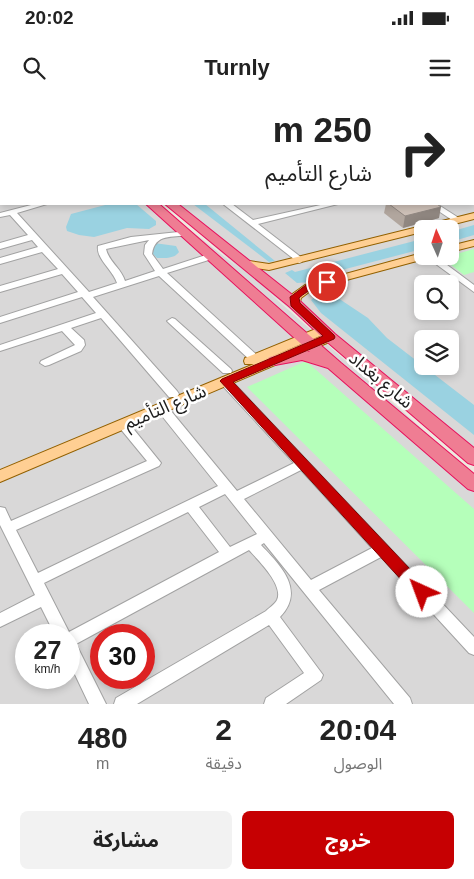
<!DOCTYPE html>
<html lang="ar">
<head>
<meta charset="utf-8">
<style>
  :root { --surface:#fff; --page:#f2f2f2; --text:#222; --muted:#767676; --accent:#c60002 }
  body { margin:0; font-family:Arial,"Noto Sans Arabic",sans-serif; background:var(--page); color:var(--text); direction:rtl; height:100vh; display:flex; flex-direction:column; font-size:19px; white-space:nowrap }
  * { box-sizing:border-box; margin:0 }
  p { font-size:16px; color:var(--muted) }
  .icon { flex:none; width:28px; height:28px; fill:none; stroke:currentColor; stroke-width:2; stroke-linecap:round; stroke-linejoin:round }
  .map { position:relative; height:604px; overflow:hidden; direction:ltr }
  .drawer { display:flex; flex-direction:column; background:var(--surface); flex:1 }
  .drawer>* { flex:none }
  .top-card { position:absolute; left:0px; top:0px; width:475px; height:105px; box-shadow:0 2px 8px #0003; direction:rtl; background:#fff; color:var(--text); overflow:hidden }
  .needle { width:32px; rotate:357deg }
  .tools { position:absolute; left:414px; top:120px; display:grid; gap:10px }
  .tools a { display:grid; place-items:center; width:45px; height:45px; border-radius:8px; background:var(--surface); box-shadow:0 2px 8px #0003; font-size:25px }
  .speed { position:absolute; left:15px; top:524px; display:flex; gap:10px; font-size:25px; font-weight:700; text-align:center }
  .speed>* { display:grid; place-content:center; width:65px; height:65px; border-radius:50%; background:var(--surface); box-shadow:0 2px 8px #0003; line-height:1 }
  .speed small { font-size:12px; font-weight:400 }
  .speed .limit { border:8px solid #d22; background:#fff; color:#111 }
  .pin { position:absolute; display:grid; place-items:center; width:42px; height:42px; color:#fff; margin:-21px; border:2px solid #fff; border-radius:50%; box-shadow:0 1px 5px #0007 }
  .me { position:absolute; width:55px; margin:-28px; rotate:317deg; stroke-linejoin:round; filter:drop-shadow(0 0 4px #0008) }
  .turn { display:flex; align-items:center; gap:18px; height:105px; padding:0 20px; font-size:22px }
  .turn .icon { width:65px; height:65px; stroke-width:2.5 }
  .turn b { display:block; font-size:35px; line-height:42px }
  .eta { display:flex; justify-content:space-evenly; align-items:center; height:85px; text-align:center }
  .eta b { font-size:30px; font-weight:700; line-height:35px }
  .primary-button { display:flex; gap:10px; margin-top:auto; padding:10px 20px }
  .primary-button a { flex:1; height:58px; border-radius:8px; background:var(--accent); color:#fff; font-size:20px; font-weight:700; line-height:58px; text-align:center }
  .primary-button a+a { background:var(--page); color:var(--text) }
  .status { display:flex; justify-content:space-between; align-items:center; height:35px; padding:0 25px; background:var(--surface); direction:ltr }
  .status svg { height:14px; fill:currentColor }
  header { display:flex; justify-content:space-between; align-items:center; height:65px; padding:0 20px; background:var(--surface); font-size:22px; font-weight:700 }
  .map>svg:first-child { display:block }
  .residential { fill:#d9d8d8; fill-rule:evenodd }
  .park { fill:#b5ffba }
  .water { fill:#9ad2e1 }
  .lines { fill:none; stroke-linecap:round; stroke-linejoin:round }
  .minor-casing { stroke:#a2a2a2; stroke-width:2 }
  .major-casing { stroke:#926000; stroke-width:2 }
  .highway-casing { stroke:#e7115d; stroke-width:2 }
  .minor { fill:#fff; fill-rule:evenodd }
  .major { fill:#ffcf93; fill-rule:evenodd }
  .highway { fill:#ef7d93; fill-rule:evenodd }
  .wall { fill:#b1a69e }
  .shaded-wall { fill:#908781 }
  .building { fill:#cec1b8; stroke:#908781 }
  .route { fill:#c60002; stroke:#810001 }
  .labels { text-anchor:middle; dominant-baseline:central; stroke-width:5; stroke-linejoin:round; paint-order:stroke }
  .street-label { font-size:18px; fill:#1b1b1b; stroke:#fff }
</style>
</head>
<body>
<div class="status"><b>20:02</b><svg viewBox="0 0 49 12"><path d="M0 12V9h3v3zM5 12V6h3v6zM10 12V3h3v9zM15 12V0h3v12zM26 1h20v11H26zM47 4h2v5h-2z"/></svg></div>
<header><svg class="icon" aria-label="menu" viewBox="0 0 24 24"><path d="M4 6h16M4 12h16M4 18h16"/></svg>Turnly<svg class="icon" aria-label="search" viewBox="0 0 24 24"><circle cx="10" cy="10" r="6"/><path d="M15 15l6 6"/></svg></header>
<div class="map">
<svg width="474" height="604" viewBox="0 0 474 604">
  <rect width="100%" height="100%" fill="#eee9df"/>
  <path class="residential" d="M0 0 26 1H1V104H157L239 168 166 104H474V1L46 0H474V359L265 189 474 375V604H0ZM422 129H450V156H422ZM422 184H450V211H422ZM422 239H450V266H422ZM26 535H69V578H26ZM101 535H144V578H101Z"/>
  <path class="park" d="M474 149V172L464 175 442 158Z
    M306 261 474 409V513L247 287Z"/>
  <path class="water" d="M109 104H136L156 121V125L149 129 127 128 94 137 79 135 67 131 66 127 71 114Z
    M193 104H205L275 161 269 162Z
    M474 125V135L450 142V132Z
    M422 139V149L315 177 311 182 297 183 285 173 292 170 295 172Z
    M154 143 176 146 179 152C174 159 165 158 157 158L153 154Z
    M332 194 368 218 387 238 474 305V335L321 213 311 200 316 196Z"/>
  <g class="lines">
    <g class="minor-casing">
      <path id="minor" d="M85 0H92L93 1H86Z
        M181 0H189L190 1H182Z
        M295 0H303L304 1H296Z
        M322 0H331L332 1H323Z
        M364 0H373L374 1H365Z
        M406 0H415L416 1H407Z
        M430 0H438L439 1H431Z
        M0 49H1V54H0Z
        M0 68H1V72H0Z
        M35 104H47L17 113 89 192 117 183C113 170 96 159 98 146L131 137 188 131V135C172 138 155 133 152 154L163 169 209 154H215V158L167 173 259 257 260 259 259 261H251L159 176 93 197 177 291 179 294 177 297H169L101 218 71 228 84 240 85 245 81 251 49 265 45 266 40 263 41 261 75 245 62 231 0 251V245L96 213 82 197 0 223V217L78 192 62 174 0 192V186L58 169 42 152 0 164V158L38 147 32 140 0 149V143L28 135 10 115 0 117V113ZM149 140 145 145 144 154 155 171 125 181C121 168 109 162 106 149Z
        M223 104H232L253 120 325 104H338L258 124 302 158V162L299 163Z
        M428 104H437L462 120 455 122Z
        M425 156H435L474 185V192Z
        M172 218 175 219 231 269 232 271 231 273H223L169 223 167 221Z
        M225 277 229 278 474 537V555L469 553 381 457 319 490 410 598 412 604H394L264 443 261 445C280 465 306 490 280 517L323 575 321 580 286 604H264L266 598 304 573 269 525 137 604H114L116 598 266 511C269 508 275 504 277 500 284 485 258 460 249 450L76 544 106 604H89L69 562V535H55L41 507 0 527V513L35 495 0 425V407L5 408 11 421 147 361 119 327 117 324 119 321H127L161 363 159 366 16 430 38 473 218 386 158 311 156 308 158 305H166L237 391 294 363 221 284 220 281 221 278ZM301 370 372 448 311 480 244 399ZM225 394 257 434 230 447 199 407ZM188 412 219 452 69 532 44 483Z"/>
    </g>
    <g class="major-casing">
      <path id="major" d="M474 113V119L435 129H422V132L269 170 243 166 238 163 243 160 269 164Z
        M474 140V146L450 152V146Z
        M422 153V156H429L428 158 313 189 301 198 299 206H291L289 204 291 195 305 185Z
        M323 226 329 230 327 233 261 261 326 234H334L336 237 334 240 0 382V370L254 264H245L244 261 245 258Z"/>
    </g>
    <g class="highway-casing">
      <path id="highway" d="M27 0H37V1H27Z
        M41 0H51V1H41Z
        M146 104H159L341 263 474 374V391L468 389 328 268 302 260 275 265 270 263 267 260 270 257 303 250 310 252Z
        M165 104H178L300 201 335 234 474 348V365L468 363 325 240 290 207Z"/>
    </g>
    <use href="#minor" class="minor"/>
    <use href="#major" class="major"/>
    <use href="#highway" class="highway"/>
  </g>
  <path class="wall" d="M386 104H437L439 118 403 128 384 113Z"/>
  <path class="shaded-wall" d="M441 107 439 118 403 128 405 116Z"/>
  <path class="building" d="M389 104H437L441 107 405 116Z"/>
  <path class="route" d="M327 179 332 182 330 184C318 187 309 189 299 198L300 203 334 235 335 237 334 239 233 282 427 487 429 492 427 496 422 498 416 496 220 281 222 279 323 236 291 206 290 197 306 185Z"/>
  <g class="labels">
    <g class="street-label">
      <text transform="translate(381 280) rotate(40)">شارع بغداد</text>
      <text transform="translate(165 307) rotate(-23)">شارع التأميم</text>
    </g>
  </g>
</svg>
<div class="tools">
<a><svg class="needle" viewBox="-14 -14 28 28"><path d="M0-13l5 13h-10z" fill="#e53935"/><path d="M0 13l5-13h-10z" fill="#767676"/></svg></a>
<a><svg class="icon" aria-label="search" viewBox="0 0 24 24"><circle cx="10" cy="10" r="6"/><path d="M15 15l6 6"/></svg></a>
<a><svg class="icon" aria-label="layers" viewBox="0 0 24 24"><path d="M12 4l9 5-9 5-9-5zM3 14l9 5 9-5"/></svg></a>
</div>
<div class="speed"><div>27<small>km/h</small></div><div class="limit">30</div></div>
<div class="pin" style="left:327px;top:182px;background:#d93025"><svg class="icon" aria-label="arrive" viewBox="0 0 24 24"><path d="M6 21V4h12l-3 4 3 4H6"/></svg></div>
<svg class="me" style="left:422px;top:492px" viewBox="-20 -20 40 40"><circle r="19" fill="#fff"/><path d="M0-13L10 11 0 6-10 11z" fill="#c60002"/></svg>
<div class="top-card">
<div class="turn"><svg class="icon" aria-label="right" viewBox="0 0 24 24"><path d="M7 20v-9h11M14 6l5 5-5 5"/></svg><div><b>250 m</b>شارع التأميم</div></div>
</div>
</div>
<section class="drawer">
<div class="eta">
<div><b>20:04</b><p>الوصول</p></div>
<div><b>2</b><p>دقيقة</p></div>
<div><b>480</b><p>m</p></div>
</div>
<div class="primary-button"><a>خروج</a><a>مشاركة</a></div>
</section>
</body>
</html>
